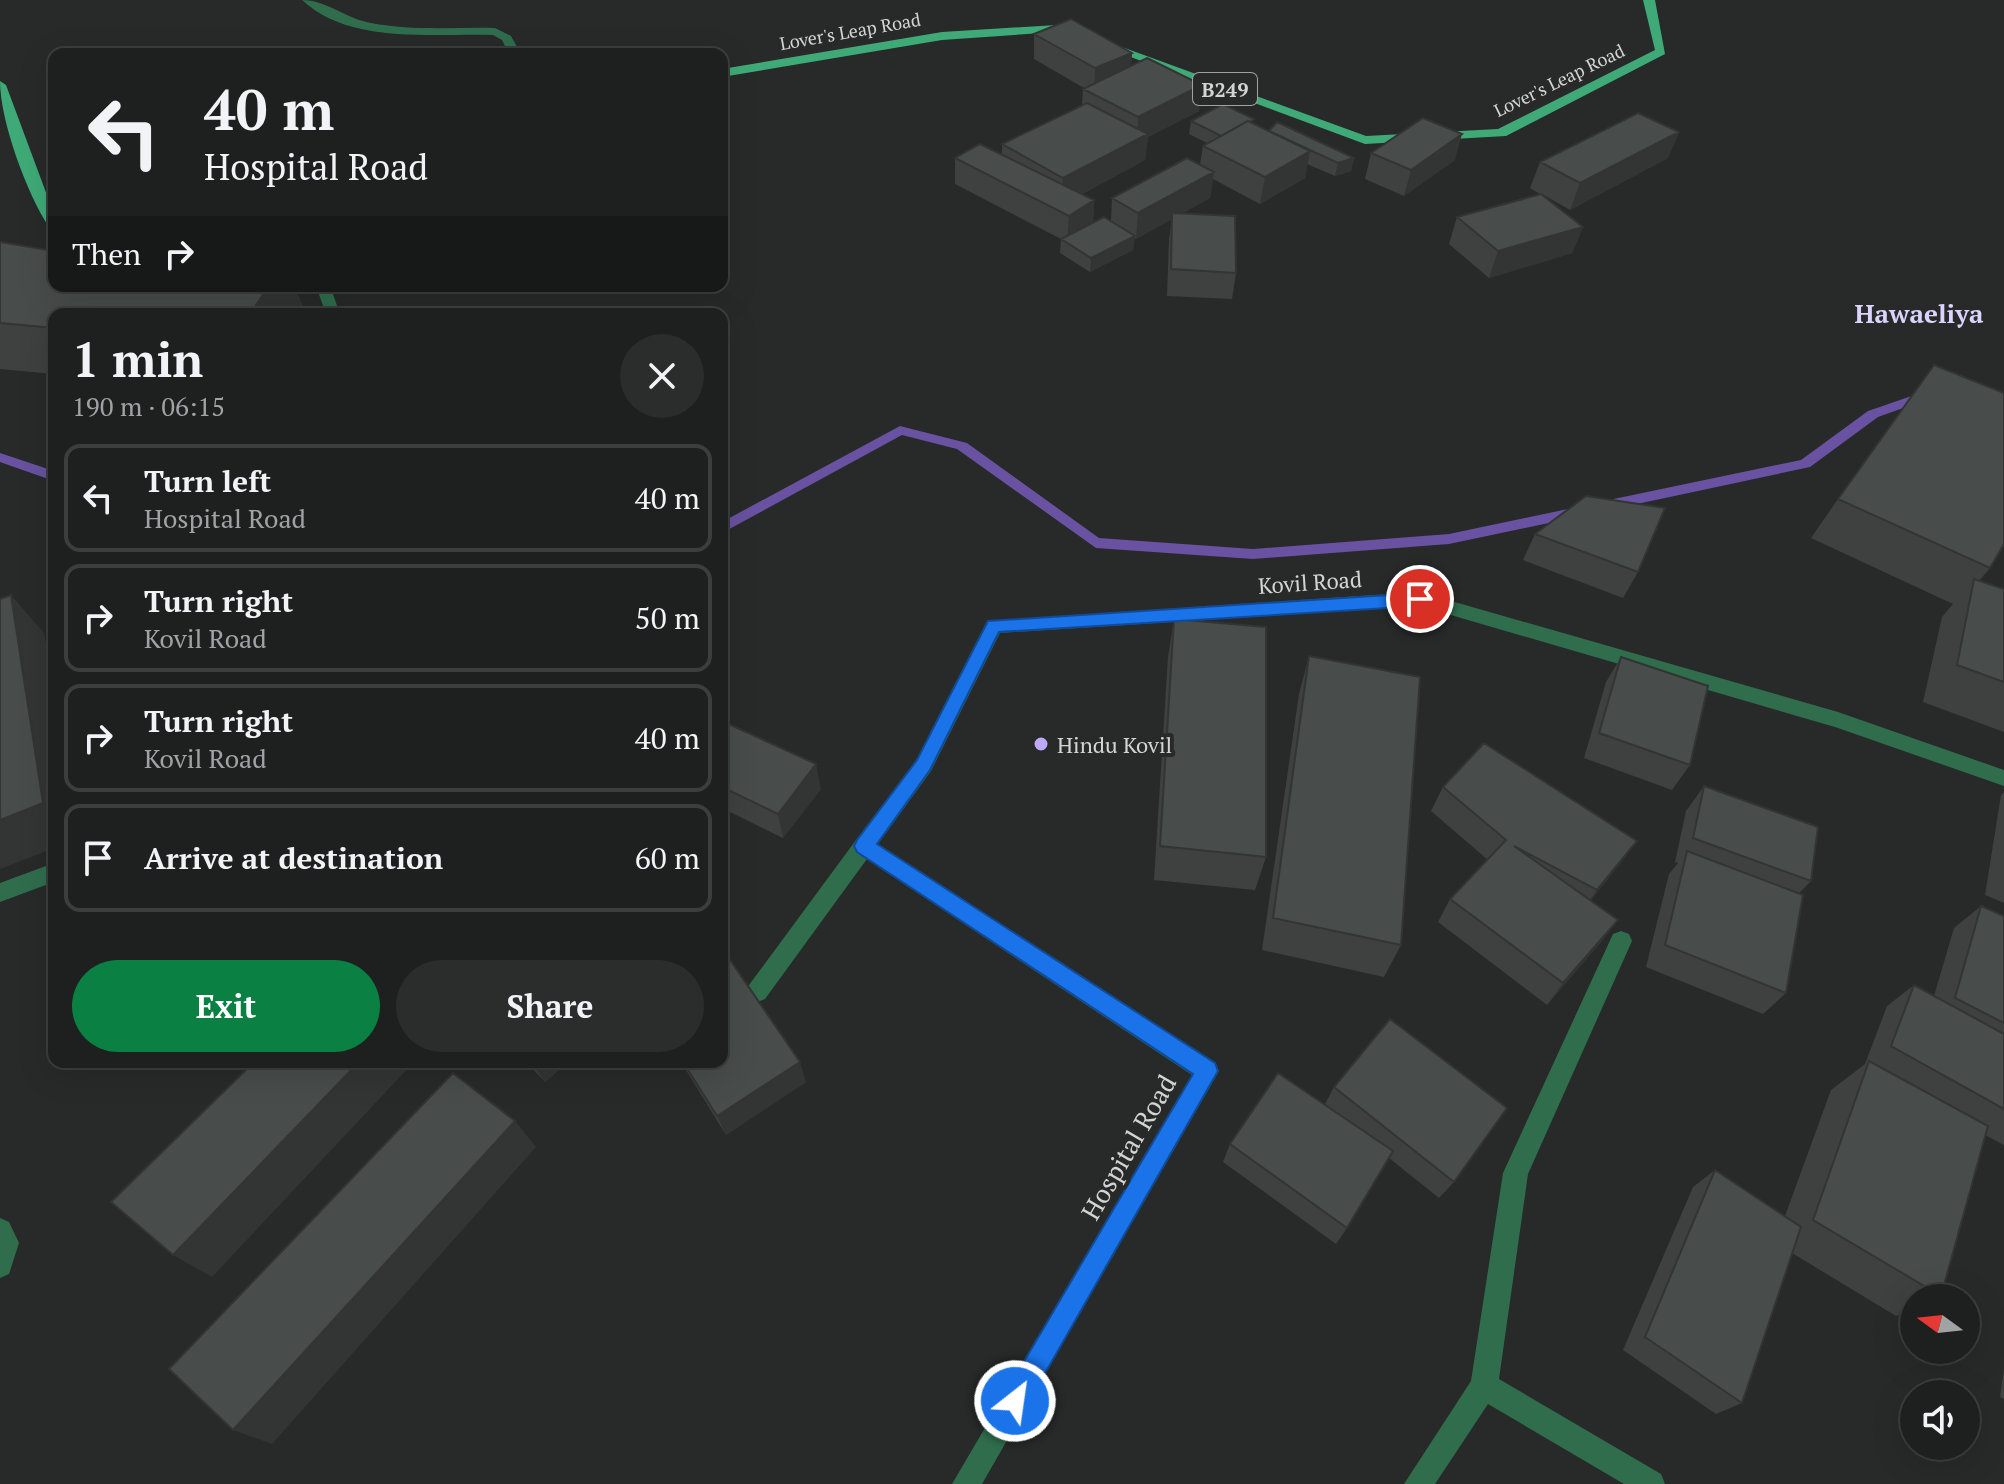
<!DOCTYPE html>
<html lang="en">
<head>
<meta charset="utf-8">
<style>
  :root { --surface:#1d201e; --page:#2a2d2b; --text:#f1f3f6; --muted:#a0a3a4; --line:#3b3e3c; --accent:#0b8043 }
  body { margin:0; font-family:"PT Serif",serif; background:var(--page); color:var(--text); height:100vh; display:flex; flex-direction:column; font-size:30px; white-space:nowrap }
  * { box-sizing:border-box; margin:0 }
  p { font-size:26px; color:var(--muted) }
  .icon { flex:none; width:44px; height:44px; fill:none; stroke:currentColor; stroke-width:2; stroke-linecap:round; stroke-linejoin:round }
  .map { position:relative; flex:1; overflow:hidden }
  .sheet { position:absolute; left:48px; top:308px; width:680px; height:760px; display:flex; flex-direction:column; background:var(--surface); border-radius:16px; box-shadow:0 8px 32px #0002,0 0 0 2px var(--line) }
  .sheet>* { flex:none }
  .guide { position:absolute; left:48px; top:48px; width:680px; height:244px; border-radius:16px; box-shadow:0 8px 32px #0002,0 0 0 2px var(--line); background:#1d201e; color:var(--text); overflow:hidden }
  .needle { width:52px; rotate:285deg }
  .fabs { position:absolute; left:1900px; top:1284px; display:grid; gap:16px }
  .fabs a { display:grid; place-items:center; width:80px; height:80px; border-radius:50%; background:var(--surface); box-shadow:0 8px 32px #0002,0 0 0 2px var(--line); font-size:40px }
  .pin { position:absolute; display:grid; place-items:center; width:68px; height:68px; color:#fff; margin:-34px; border:4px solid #fff; border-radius:50%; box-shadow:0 2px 8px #0007 }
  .me { position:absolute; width:88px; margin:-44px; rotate:30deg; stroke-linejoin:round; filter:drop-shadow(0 0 6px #0008) }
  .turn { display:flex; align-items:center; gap:28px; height:168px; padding:0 24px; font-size:36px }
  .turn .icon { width:104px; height:104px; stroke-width:2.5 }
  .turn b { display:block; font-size:56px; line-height:68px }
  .then { display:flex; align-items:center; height:76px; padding:0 24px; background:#0003; gap:16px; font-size:30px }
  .round { display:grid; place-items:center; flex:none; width:84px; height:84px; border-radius:42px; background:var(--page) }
  .headline { display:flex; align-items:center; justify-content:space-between; height:136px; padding:0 24px }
  h1 { font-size:48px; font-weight:800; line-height:60px }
  .button { display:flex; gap:16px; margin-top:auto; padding:16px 24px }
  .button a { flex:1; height:92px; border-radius:48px; background:var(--accent); color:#fff; font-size:32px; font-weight:800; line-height:92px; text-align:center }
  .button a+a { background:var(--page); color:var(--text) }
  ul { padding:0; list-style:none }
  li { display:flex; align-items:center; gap:24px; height:108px; margin:0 16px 12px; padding:0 8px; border:4px solid var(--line); border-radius:16px }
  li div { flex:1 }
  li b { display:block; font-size:30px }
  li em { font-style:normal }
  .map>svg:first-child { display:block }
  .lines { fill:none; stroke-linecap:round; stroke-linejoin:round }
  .stream { fill:#6852a1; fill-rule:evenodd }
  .service { fill:#2f6d4d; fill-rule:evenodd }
  .minor { fill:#2f6d4d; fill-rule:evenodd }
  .primary { fill:#3faa77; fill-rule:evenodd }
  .wall { fill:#3e4140 }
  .shaded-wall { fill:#323534 }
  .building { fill:#484c4a; stroke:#323534; stroke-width:2 }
  .route { fill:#1a73e8; stroke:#114b97; stroke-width:2 }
  .poi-dot { fill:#bcaaf6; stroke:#272a28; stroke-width:3 }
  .labels { text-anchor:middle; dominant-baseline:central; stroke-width:8; stroke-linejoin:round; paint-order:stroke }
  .far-street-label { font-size:18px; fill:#d2d5d3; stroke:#272a28 }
  .shield { fill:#272a28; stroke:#9fa2a0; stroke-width:2 }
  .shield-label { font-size:20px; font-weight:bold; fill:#d2d5d3 }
  .street-label { font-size:22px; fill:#d2d5d3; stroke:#272a28 }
  .poi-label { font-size:22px; fill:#d2d5d3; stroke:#272a28; text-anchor:start }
  .far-district-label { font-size:26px; font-weight:bold; fill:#dcd3ff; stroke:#272a28 }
  .near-street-label { font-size:26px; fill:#d2d5d3; stroke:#272a28 }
</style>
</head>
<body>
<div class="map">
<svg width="2004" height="1484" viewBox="0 0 2004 1484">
  <rect width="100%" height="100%" fill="#272a28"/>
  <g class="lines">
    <path class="stream" d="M1929 390 1934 391V397L1878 417 1810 467 1604 511 1597 506 1604 501 1801 460 1868 411Z
      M900 426 967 443 1099 538 1253 549 1449 534 1582 506 1589 511 1582 516 1449 544 1253 559 1096 548 957 449 902 435 722 533V522Z
      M0 453 54 471V481L0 462Z"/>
    <path class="service" d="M302 0C326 0 347 19 371 23 412 31 454 27 495 28L511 36 521 54H509L502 40 493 35C433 33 350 45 302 0Z
      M316 286H330L340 314H326Z
      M864 837 872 840 875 846 872 852 765 999 757 1002 749 999 746 992 749 985 856 840Z
      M54 863V882L0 902V883Z
      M0 1218 9 1222 19 1243 9 1274 0 1278Z"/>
    <path class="minor" d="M1420 592 1838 712 2004 770V786L1835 727 1420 606 1000 633 931 771 878 844 1215 1063 1219 1071 982 1484H952L1192 1075 856 852 853 846 856 840 917 759 987 621Z
      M1621 931 1629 934 1632 941 1528 1174 1499 1379 1661 1474 1665 1484H1624L1488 1404 1435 1484H1404L1471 1381 1503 1173 1613 934Z"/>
    <path class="primary" d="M1643 0H1655L1665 54 1506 136 1365 144 1101 46 1111 43 1366 136 1498 129 1655 50Z
      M1057 25 1080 34 1074 38 1056 32 942 40 722 77V69L942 32Z
      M0 81 6 85 54 214V228L49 227C27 194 0 121 0 81Z"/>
  </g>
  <path class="wall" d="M1034 34 1132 53 1131 66 1199 111 1148 137 1145 160 1082 194 1094 200 1093 223 1111 221 1112 198 1200 165 1203 146 1207 143 1189 134 1191 121 1254 124 1269 131 1354 158 1351 171 1335 176 1307 164 1305 178 1260 204 1213 179 1210 198 1183 213 1236 273 1232 299 1167 296 1169 239 1172 219 1136 239 1134 238 1133 250 1090 272 1060 253 1061 239 955 184V158L1002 155V144L1082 105 1083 89 1084 88 1034 59Z
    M1679 132 1668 158 1570 210 1542 194 1583 227 1572 253 1489 278 1449 244 1457 217 1540 194 1530 188 1540 162Z
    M1371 153 1455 160 1404 196 1365 179Z
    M0 242 54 286H293L307 314H54V374L0 369Z
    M1838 499 1990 568 1979 581 2004 589V732L1923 702 1942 617 1953 604 1811 538Z
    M1535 534 1638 572 1623 598 1523 560Z
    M1174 619 1266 857 1255 890 1154 880 1168 657Z
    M1309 656 1401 945 1384 977 1262 950 1299 694Z
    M1621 657 1690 765 1672 790 1584 758 1606 682Z
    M722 721 821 789 783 838 722 808Z
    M1704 786 1811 881 1799 893 1786 993 1763 1014 1646 967 1669 874 1678 863 1675 862 1686 811Z
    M1443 787 1637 841 1590 900 1618 920 1601 942 1547 1005 1438 922 1450 899 1488 860 1431 811Z
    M2004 792V903L1985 895 2001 795Z
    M1981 906 2004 916V1145L1985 1135 1941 1296 1936 1298H1914V1308L1896 1316 1792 1253 1742 1403 1716 1414 1623 1350 1693 1187 1715 1170 1785 1216 1831 1090 1865 1064 1887 1006 1914 985 1934 996 1954 928Z
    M526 1062H568L545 1082Z
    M681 1062H722L806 1082 726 1135Z
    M1334 1087 1454 1182 1439 1198 1389 1158 1347 1228 1336 1244 1223 1162 1230 1144 1325 1104Z
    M2004 1369V1399L2000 1397Z"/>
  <path class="shaded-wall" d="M1132 53 1130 78 1094 94 1095 68Z
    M1202 85 1199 111 1148 137 1145 160 1062 204 1063 178 1137 140 1138 117Z
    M1679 132 1668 158 1570 210 1580 183Z
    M1462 134 1455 160 1404 196 1411 170Z
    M1310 151 1305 178 1260 204 1265 177Z
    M1354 158 1351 171 1335 176 1338 163Z
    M1214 172 1210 198 1136 239 1138 213Z
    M1094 200 1093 227 1067 243 1069 216Z
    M1583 227 1572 253 1489 278 1498 251Z
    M1135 236 1133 250 1090 272 1091 258Z
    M269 286H293L307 314H250Z
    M11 595 44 633 54 689V848L0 869V820Z
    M816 764 821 789 783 838 778 814Z
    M1637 841 1620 864 1581 913 1597 890Z
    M1618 920 1601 942 1547 1005 1563 983Z
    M359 1062H414L212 1277 173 1255Z
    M531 1062H568L545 1082 531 1063Z
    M800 1062 806 1082 726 1135 717 1116Z
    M515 1121 536 1147 272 1444 233 1430Z"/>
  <path class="building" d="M1071 19 1132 53 1095 68 1034 34Z
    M1147 58 1202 85 1138 117 1083 89Z
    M1087 103 1148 134 1063 178 1002 144Z
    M1223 104 1254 119 1250 122 1248 121 1221 136 1191 121Z
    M1638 113 1679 132 1580 183 1540 162Z
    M1423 118 1462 134 1411 170 1371 153Z
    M1248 121 1310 151 1265 177 1203 146Z
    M1277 122 1354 158 1338 163 1269 131Z
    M980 144 1094 200 1069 216 955 158Z
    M1187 158 1214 172 1138 213 1112 198Z
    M1541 194 1583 227 1498 251 1457 217Z
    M1172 213 1235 216 1236 273 1171 269Z
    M1104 217 1135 236 1091 258 1061 239Z
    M0 242 54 251V286H269L250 314H54V328L0 323Z
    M1934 365 2004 393V544L1990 568 1838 499Z
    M1586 496 1665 508 1638 572 1535 534Z
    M1974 579 2004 589V682L1957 665Z
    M11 595 43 803 0 820V599Z
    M1174 619 1266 627V857L1160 846Z
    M1309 656 1420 677 1401 945 1273 918Z
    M1621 657 1708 686 1690 765 1599 733Z
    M722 721 816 764 778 814 722 787Z
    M1484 743 1637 841 1597 890 1514 846 1618 920 1563 983 1450 899 1506 840 1443 787Z
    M1704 786 1818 827 1811 881 1693 838Z
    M1687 851 1803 895 1786 993 1665 945Z
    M1981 906 2004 916V1023L1955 998Z
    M722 948 800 1062 717 1116 683 1062H722Z
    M1914 985 2004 1034V1109L1891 1046Z
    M1390 1019 1507 1108 1454 1182 1334 1087Z
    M1869 1061 1988 1126 1941 1296 1813 1220Z
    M254 1062H359L173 1255 111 1202Z
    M453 1073 515 1121 233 1430 169 1369Z
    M1278 1073 1393 1151 1347 1228 1230 1144Z
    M1715 1170 1801 1227 1742 1403 1645 1337Z"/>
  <path class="route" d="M1420 593 1428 599 1420 606 999 632 930 770 877 844 1215 1063 1218 1071 1024 1410 1015 1414 1006 1410 1002 1401 1006 1392 1193 1074 857 852 854 846 857 840 917 760 988 621Z"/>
  <circle class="poi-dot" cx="1041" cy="744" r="8"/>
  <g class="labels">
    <g class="far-street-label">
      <text transform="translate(850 31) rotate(-10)">Lover's Leap Road</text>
      <text transform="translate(1559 80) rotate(-26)">Lover's Leap Road</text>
    </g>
    <rect class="shield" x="1193" y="73" width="64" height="32" rx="6"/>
    <g class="shield-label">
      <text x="1225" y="89">B249</text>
    </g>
    <g class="street-label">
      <text transform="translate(1310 582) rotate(-4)">Kovil Road</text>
    </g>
    <g class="poi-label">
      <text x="1057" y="744">Hindu Kovil</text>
    </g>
    <g class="far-district-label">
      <text x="1919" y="313">Hawaeliya</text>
    </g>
    <g class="near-street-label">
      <text transform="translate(1128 1147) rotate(-60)">Hospital Road</text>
    </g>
  </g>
</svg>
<div class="fabs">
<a><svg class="needle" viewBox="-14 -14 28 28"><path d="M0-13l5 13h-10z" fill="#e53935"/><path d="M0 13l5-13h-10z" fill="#a0a3a4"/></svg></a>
<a><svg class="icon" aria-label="sound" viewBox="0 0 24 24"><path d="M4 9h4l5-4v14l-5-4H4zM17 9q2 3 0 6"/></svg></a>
</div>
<div class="pin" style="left:1420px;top:599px;background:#d93025"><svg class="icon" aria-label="arrive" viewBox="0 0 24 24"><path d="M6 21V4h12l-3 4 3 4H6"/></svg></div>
<svg class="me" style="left:1015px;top:1401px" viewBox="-20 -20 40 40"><circle r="17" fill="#1a73e8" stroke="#fff" stroke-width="3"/><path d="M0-11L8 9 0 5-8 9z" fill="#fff"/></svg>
<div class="guide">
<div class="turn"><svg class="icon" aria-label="left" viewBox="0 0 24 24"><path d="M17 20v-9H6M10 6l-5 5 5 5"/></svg><div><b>40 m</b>Hospital Road</div></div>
<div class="then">Then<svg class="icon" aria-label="right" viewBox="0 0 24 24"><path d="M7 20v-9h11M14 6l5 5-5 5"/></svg></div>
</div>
<section class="sheet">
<div class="headline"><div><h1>1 min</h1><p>190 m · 06:15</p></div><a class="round"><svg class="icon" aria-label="close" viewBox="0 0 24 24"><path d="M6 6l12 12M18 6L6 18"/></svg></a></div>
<ul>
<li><svg class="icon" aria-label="left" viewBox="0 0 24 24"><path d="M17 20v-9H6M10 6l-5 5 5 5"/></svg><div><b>Turn left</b><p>Hospital Road</p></div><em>40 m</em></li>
<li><svg class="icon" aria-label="right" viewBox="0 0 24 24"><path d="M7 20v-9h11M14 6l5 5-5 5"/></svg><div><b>Turn right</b><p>Kovil Road</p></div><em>50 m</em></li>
<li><svg class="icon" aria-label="right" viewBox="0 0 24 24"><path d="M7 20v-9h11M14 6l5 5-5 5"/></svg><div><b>Turn right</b><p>Kovil Road</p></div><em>40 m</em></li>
<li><svg class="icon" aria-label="arrive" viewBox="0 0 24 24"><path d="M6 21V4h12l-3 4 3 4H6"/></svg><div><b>Arrive at destination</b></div><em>60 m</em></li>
</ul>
<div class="button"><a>Exit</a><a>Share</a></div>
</section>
</div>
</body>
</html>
